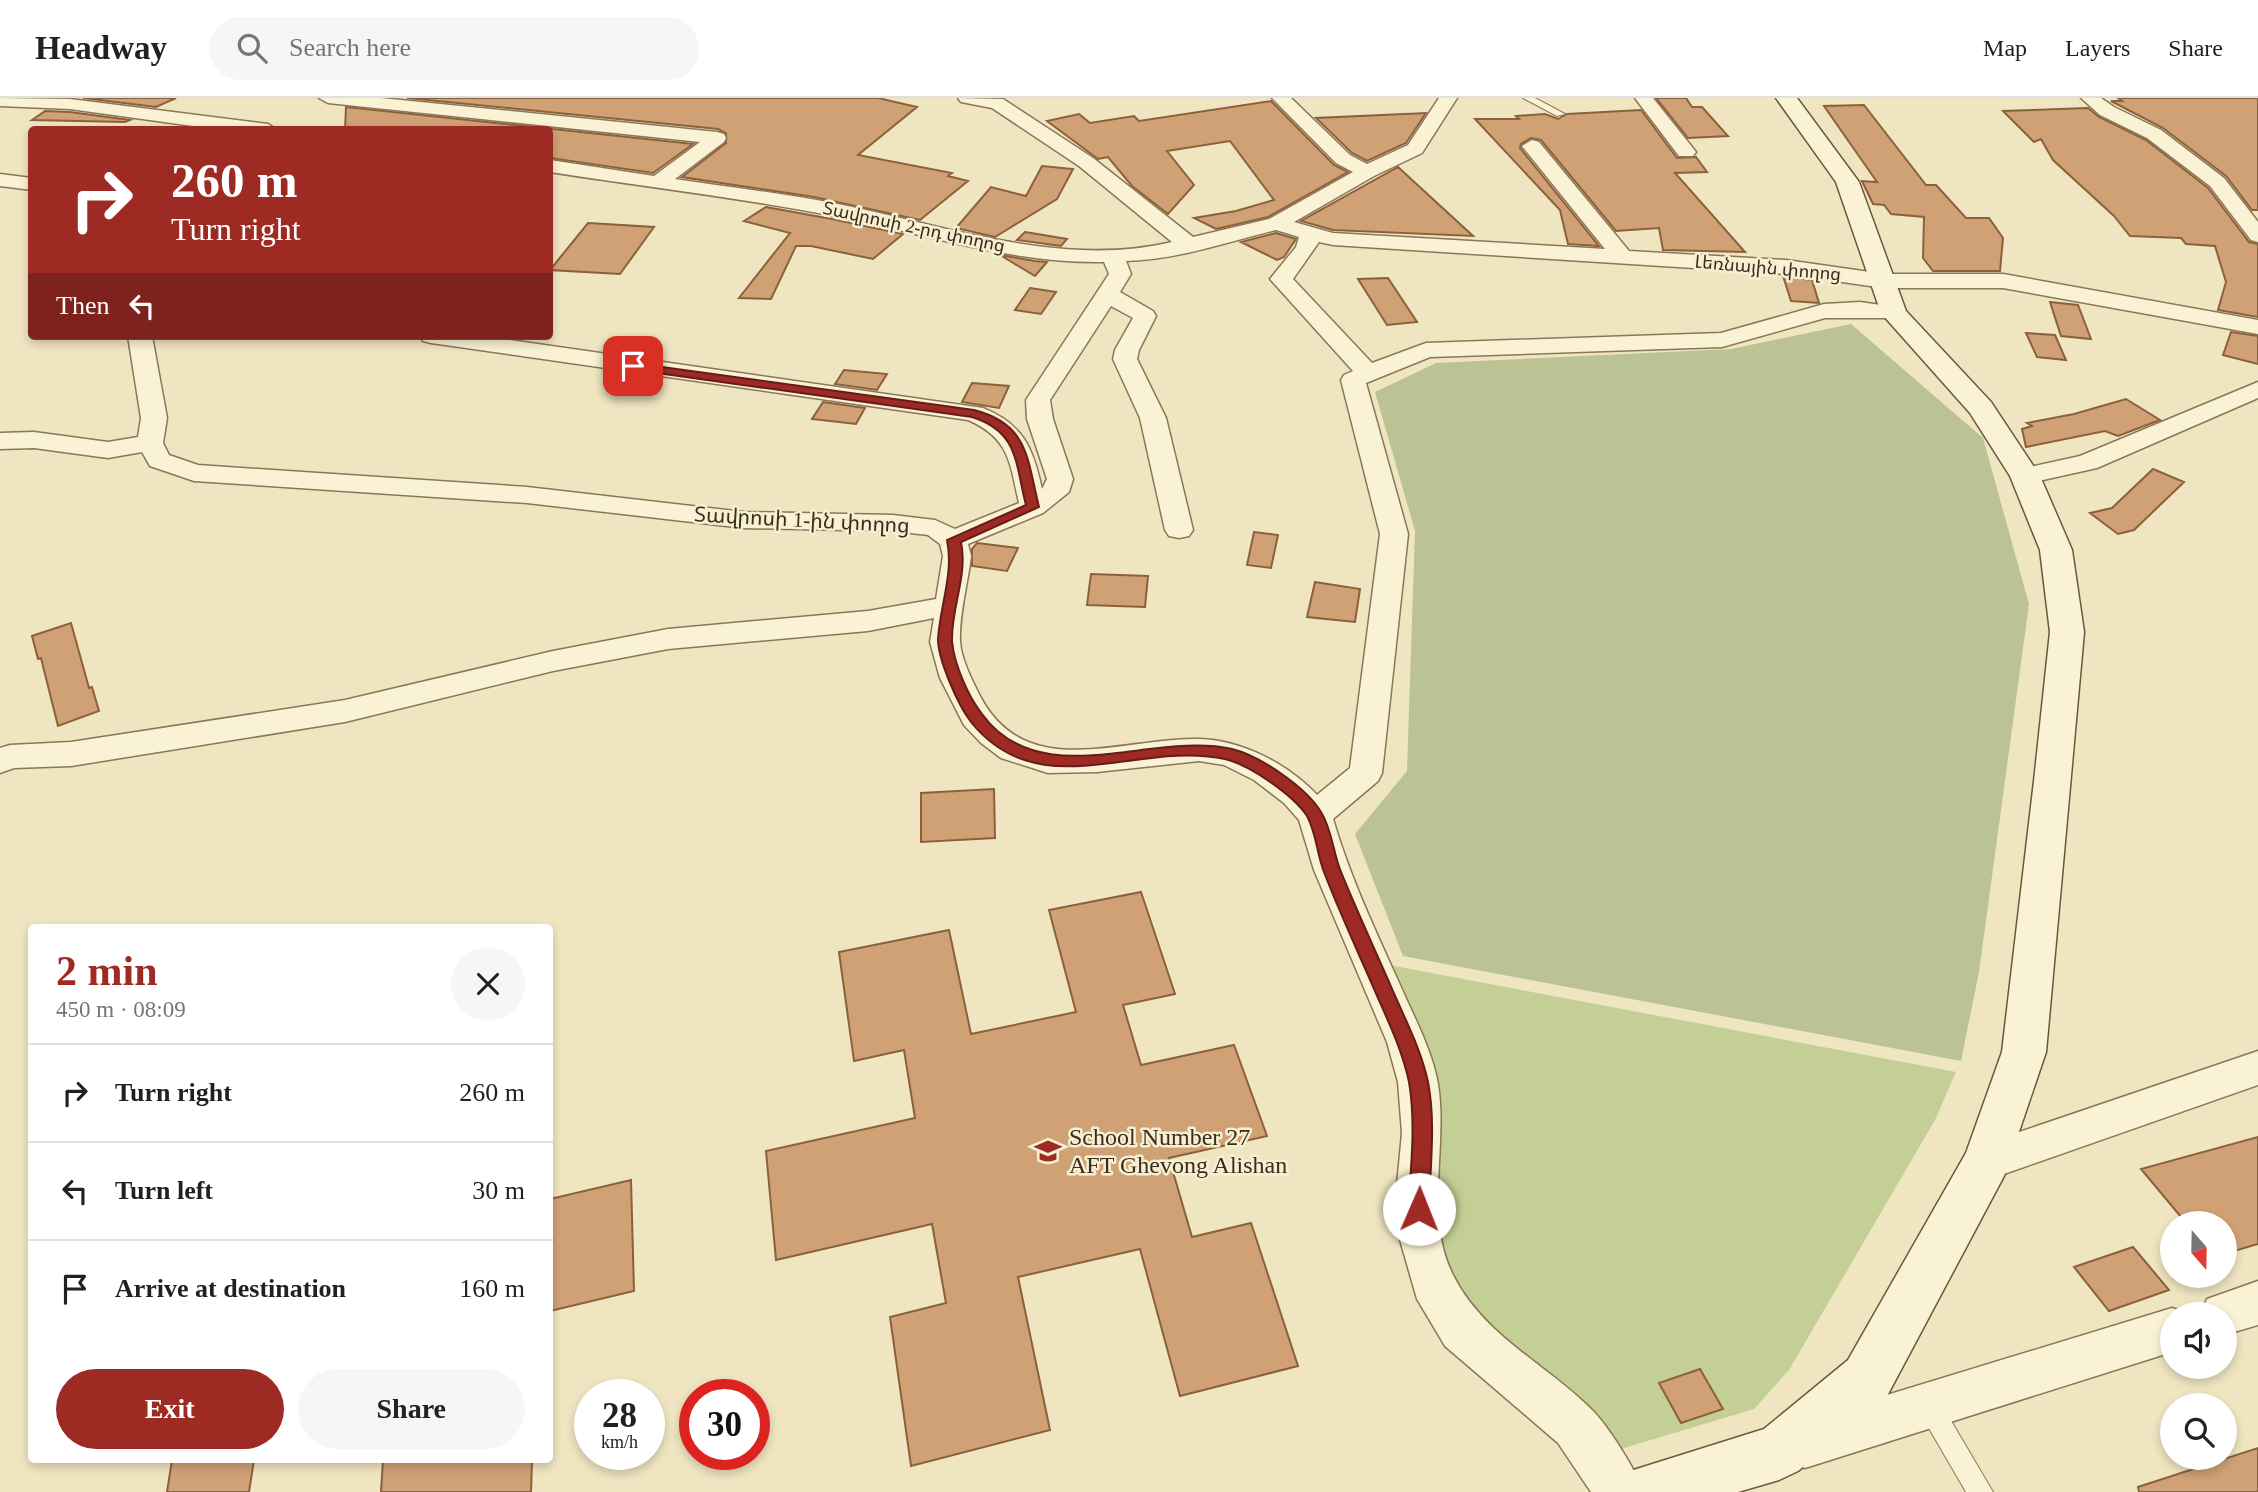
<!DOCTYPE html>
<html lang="en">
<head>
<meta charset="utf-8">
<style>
  :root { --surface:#fff; --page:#f6f6f6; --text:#202124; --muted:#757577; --line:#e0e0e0; --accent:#9d2b24 }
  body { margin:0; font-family:"Times New Roman","Noto Sans Armenian",serif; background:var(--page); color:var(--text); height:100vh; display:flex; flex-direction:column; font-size:26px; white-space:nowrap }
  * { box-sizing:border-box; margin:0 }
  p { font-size:23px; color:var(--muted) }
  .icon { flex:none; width:38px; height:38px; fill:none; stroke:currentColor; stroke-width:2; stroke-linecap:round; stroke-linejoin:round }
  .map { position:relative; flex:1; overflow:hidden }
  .details { position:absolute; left:28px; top:826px; width:525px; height:539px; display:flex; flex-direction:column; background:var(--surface); border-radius:7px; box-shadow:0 4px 10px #0003 }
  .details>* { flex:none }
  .banner { position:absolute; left:28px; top:28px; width:525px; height:214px; border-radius:7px; box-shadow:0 4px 10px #0003; background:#9d2b24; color:#fff; overflow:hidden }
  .needle { width:46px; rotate:160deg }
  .tools { position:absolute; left:2160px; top:1113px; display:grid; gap:14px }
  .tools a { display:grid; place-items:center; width:77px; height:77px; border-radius:50%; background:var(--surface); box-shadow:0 4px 10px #0003; font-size:35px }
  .speed { position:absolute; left:574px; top:1281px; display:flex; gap:14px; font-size:35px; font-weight:700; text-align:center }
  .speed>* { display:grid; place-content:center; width:91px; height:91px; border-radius:50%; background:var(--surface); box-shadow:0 4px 10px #0003; line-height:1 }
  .speed small { font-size:18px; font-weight:400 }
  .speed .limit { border:10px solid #d22; background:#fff; color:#111 }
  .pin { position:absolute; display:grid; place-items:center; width:60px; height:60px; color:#fff; margin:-30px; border-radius:14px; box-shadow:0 4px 10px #0006 }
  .me { position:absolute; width:77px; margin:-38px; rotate:1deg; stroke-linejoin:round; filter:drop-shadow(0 0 5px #0008) }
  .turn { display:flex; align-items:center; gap:24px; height:147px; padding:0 28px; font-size:32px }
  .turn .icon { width:91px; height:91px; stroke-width:2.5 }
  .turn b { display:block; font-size:49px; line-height:60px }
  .then { display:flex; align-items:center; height:66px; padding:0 28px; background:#0003; gap:14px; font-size:26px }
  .round { display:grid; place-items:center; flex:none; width:74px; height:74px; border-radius:37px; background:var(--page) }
  .summary { display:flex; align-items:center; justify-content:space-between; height:119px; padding:0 28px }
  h1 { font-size:42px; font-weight:700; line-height:52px; color:var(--accent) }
  .button { display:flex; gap:14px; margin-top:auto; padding:14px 28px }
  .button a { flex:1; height:80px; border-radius:42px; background:var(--accent); color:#fff; font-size:28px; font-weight:700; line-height:80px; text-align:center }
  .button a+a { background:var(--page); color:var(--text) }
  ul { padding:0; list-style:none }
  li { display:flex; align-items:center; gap:21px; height:98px; padding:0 28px; border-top:2px solid var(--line) }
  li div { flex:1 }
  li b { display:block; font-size:26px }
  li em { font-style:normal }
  header { display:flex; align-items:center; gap:42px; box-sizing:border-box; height:98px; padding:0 35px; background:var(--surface); border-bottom:2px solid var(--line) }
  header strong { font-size:33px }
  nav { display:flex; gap:38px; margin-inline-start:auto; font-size:24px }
  .search { width:490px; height:63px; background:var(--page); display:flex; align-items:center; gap:18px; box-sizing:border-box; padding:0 24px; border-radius:38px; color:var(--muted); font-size:26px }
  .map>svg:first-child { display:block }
  .green { fill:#c4cf95 }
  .cemetery { fill:#bbc394 }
  .building { fill:#d0a175; stroke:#8b613c; stroke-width:2 }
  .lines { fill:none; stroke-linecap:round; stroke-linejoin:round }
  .lane-casing { stroke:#8b7658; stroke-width:2 }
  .street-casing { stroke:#8b7658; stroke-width:3 }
  .secondary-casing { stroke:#6d573b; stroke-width:3 }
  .lane { fill:#faf2d5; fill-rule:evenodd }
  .street { fill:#faf2d5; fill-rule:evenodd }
  .secondary { fill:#faf2d5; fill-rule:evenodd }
  .route { fill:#9d2b24; stroke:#661c17; stroke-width:2 }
  .labels { text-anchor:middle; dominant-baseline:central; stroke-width:5; stroke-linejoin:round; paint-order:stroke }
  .far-street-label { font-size:18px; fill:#3a2d1d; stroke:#f7efd1 }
  .street-label { font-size:21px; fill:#3a2d1d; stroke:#f7efd1 }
  .near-poi-label { font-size:24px; fill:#3a2d1d; stroke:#f7efd1; text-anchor:start }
</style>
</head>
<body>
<header>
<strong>Headway</strong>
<div class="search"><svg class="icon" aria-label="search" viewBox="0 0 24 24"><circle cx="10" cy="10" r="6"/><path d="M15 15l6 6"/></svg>Search here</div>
<nav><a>Map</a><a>Layers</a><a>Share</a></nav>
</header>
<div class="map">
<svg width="2258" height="1394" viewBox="0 0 2258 1394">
  <rect width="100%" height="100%" fill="#f0e5c1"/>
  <path class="green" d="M1389 867 1956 974 1935 1022 1789 1272 1754 1311 1614 1353 1475 1222 1449 1182 1436 1134Z"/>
  <path class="cemetery" d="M1851 226 1983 340 2029 506 1979 874 1961 963 1403 858 1355 736 1407 673 1415 433 1375 294 1436 265 1731 251Z"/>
  <path class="building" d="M83 0H176L156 9Z
    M407 0H878L917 9 858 57 952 75 948 78 968 83 920 122 814 99 682 79 726 45V35L718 31Z
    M1656 0H1686L1692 9H1702L1728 38 1688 40Z
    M2118 0H2258V112H2252L2226 78 2163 30 2111 3H2122Z
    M1271 3 1334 67 1348 74 1268 119 1216 131 1194 120 1236 113 1274 102 1230 43 1167 53 1194 87 1168 116 1132 88 1108 59 1098 61 1047 23 1079 16 1090 25 1134 18 1139 23Z
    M1864 7 1926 87H1936L1966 120H1989L2003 140 2000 173H1933L1923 160 1924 119 1891 116 1884 107 1873 106 1862 83 1877 84 1824 8Z
    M346 9 693 46 653 75 550 60V32H345Z
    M2088 10 2099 19 2146 42 2208 90 2249 144 2258 146V219L2218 212 2226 184 2215 148 2186 146 2181 140 2130 138 2114 118 2053 62 2041 41 2034 44 2003 13Z
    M1641 12 1677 60 1696 59 1707 74 1675 75 1745 154 1663 152 1659 130 1616 133 1541 42 1531 40 1521 46 1520 50 1599 148 1568 146 1560 112 1475 21H1519L1516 18 1545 16 1558 21 1567 16Z
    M45 13 70 14 130 22 125 24 32 22Z
    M1426 15 1406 45 1367 63 1352 55 1316 20Z
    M1042 68 1073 71 1057 101 995 139 956 130 991 89 1026 98Z
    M1398 69 1473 138 1333 132 1301 123Z
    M766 109 832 121 903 136 873 161 811 148H796L771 201 739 200 790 135 744 123Z
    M588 125 654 129 620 176 550 172Z
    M1025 134 1067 141 1061 148 1017 142Z
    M1276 135 1296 141 1284 159 1277 162 1241 144Z
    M1000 157 1035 163 1047 164 1035 178Z
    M1783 178 1812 182 1819 205 1791 203Z
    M1388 180 1417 224 1387 227 1358 181Z
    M1030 190 1056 194 1041 216 1015 212Z
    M2050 204 2078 207 2091 241 2061 238Z
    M2231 234 2258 238V266L2223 257Z
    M2026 235 2055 237 2066 262 2037 259Z
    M844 272 887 276 877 292 835 286Z
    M972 285 1009 288 999 310 962 304Z
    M2126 301 2160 322 2118 338 2105 333 2026 349 2022 331 2032 328 2027 325 2074 316Z
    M823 304 865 310 856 326 812 321Z
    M2153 371 2184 384 2134 432 2118 436 2090 415 2112 410Z
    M1254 434 1278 437 1271 470 1247 467Z
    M977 445 1018 450 1007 473 972 468V451Z
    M1091 476 1148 478 1145 509 1087 507Z
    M1315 484 1360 491 1355 524 1307 519Z
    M71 525 89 590 92 589 99 613 58 628 41 560 38 561 32 538Z
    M994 691 995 740 921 744V695Z
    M1141 794 1175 896 1123 907 1141 967 1234 947 1267 1038 1169 1060 1192 1139 1251 1125 1298 1268 1180 1298 1140 1151 1018 1179 1050 1332 911 1368 890 1219 946 1205 932 1126 776 1162 766 1053 915 1020 904 952 854 963 839 854 949 832 971 936 1076 914 1049 812Z
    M2258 1039V1146L2224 1156V1125H2186L2141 1071Z
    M631 1082 634 1193 550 1213V1101Z
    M2133 1149 2169 1192 2109 1213 2074 1169Z
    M1700 1271 1723 1311 1681 1325 1659 1285Z
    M2258 1350V1394H2139L2138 1389Z
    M172 1362H254L249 1394H167Z
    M383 1362H532L531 1394H381Z"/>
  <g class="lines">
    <g class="lane-casing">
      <path id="lane" d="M1523 0H1535L1565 16 1557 18Z
        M1928 1296 1937 1299 1993 1394H1966L1916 1308 1919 1299Z"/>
    </g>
    <g class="street-casing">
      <path id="street" d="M0 0 70 1 268 26 277 32H222L70 11 0 8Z
        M319 0H381L717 34 724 36 726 40 724 44 675 81C728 89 781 95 833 105 942 126 1060 171 1172 144L1079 68 992 10 961 4 958 0 1003 1 1093 60 1193 139 1269 121 1353 74 1336 65 1272 0H1291L1350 57 1367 66 1408 47 1439 0H1457L1422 55 1374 78 1294 124 1333 135 1605 151 1522 48 1532 42 1539 44 1629 153 1786 162 1884 176H2003L2258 222V236L2003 190H1884L1786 176 1333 147 1319 144 1293 181 1372 265 1426 245 1721 235 1824 206 1860 204 1902 210 1905 215 1902 220H1825L1722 249 1430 259 1366 285 1408 436 1382 675 1378 683 1333 721C1350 779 1375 832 1400 887 1414 919 1432 952 1438 986 1448 1048 1423 1121 1454 1179 1484 1237 1545 1266 1590 1310 1608 1327 1635 1371 1644 1394H1591L1558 1345 1445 1248 1417 1201 1398 1135 1397 1087 1402 1035 1398 984 1387 944 1314 772 1299 722 1284 705 1254 682 1224 667 1199 663 1097 674 1048 675 1001 660 981 645 964 627 940 580 930 544 934 520 868 533 668 551 553 573 345 624 71 668 14 670 0 675V650L10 647 71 644 345 602 553 553 668 531 868 513 936 501 943 458 940 446 928 437 893 433 744 430 527 405 194 383 150 368 142 354 108 360 34 350 0 351V335L34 334 108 344 138 339 141 320 128 238H152L167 320 163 345 169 357 198 367 527 389 744 414 893 417 935 422 955 431 1019 405C1010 366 1010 340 968 322L431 245 423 243 419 238H481L983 310C1024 327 1033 350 1042 391L1047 381 1027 321 1026 302 1109 176 1104 164C1012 166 923 135 833 118 739 99 644 89 550 74V62L654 78 700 44 328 5ZM1276 132 1299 139 1296 149 1270 181 1353 273 1344 277 1341 282 1380 436 1350 670 1317 697C1288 666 1242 642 1199 641 1122 639 1026 686 980 598 972 582 961 561 960 543 959 516 968 485 971 458L968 446 1043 415 1069 394 1073 381 1053 321 1050 302 1111 208 1133 220 1115 252 1113 261 1140 320 1165 432 1169 438 1179 440 1189 438 1193 432 1166 320 1137 261 1139 252 1156 218 1153 213 1120 194 1131 176 1126 163C1177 162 1226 144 1276 132Z
        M1635 0H1653L1696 54 1693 58H1679Z
        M2081 0H2101L2114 9 2161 32 2224 80 2258 124V144L2251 142 2210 88 2147 40 2100 17Z
        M0 76 32 80V92L0 88Z
        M2258 284V300L2097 370 2025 386 2016 384 2012 378 2016 372 2080 358Z
        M2258 953V987L1987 1082 1972 1076 1966 1063 1972 1050Z
        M2258 1183V1227L2224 1237V1216H2201L2207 1201Z
        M2172 1210 2188 1216H2172V1254L1805 1370 1788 1363 1781 1346 1788 1329 1805 1322Z"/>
    </g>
    <g class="secondary-casing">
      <path id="secondary" d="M1776 0H1797L1859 84 1906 213 1991 304 2040 378 2072 452 2084 534 2046 954 2004 1078 1886 1300 1798 1373 1779 1382 1738 1394H1619L1627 1374 1764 1331 1848 1262 1966 1055 2002 954 2034 683 2050 534 2040 452 2010 378 1970 315 1881 215 1836 84Z"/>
    </g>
    <use href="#lane" class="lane"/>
    <use href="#street" class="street"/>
    <use href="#secondary" class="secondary"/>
  </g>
  <path class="route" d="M633 265 974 312C1029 326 1027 361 1039 409L961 444C968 477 951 510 952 543 954 566 968 598 982 616 1040 696 1151 633 1232 651 1260 658 1306 689 1321 714 1332 731 1333 755 1341 774 1358 816 1378 858 1396 900 1408 927 1422 955 1428 984 1436 1025 1430 1069 1429 1111L1426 1117 1419 1120 1411 1117 1408 1111C1411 1069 1416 1025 1409 984 1403 955 1390 927 1378 900 1360 858 1340 816 1324 774 1317 756 1316 734 1307 718 1293 697 1250 667 1225 661 1138 642 1039 709 971 624 958 607 938 562 938 541 940 508 954 475 947 442L1026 407C1015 365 1019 334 972 319L629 271 628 268Z"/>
  <defs>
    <g id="school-bare" transform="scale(2.1)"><path d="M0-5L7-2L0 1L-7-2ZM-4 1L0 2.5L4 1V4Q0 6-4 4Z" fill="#9d2b24" stroke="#f7efd1" stroke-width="2.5" paint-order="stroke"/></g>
  </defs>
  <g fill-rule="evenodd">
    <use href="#school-bare" x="1048" y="1053"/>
  </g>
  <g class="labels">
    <g class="far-street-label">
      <text transform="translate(914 129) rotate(12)">Տավրոսի 2-րդ փողոց</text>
      <text transform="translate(1768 170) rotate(5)">Լեռնային փողոց</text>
    </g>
    <g class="street-label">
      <text transform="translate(802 422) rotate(3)">Տավրոսի 1-ին փողոց</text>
    </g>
    <g class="near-poi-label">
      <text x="1069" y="1039">School Number 27<tspan x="1069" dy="28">AFT Ghevong Alishan</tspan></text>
    </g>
  </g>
</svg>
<div class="tools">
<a><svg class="needle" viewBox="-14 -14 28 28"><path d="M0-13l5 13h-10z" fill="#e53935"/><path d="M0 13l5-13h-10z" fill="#757577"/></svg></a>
<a><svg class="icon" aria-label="sound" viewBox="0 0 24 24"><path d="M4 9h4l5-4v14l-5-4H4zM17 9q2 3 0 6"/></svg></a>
<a><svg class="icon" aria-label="search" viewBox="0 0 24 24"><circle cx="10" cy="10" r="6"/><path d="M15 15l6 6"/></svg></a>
</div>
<div class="speed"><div>28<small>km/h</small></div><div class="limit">30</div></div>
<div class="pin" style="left:633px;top:268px;background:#d93025"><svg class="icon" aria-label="arrive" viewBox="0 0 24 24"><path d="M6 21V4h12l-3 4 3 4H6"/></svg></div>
<svg class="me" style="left:1419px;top:1111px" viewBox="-20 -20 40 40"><circle r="19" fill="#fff"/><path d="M0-13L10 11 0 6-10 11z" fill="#9d2b24"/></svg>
<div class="banner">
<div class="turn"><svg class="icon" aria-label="right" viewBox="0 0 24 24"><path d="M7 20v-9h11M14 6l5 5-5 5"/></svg><div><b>260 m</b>Turn right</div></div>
<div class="then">Then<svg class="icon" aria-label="left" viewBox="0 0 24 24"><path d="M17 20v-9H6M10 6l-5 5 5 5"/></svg></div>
</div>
<section class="details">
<div class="summary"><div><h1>2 min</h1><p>450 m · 08:09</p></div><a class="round"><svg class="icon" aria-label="close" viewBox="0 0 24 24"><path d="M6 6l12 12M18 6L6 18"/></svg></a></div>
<ul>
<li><svg class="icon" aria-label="right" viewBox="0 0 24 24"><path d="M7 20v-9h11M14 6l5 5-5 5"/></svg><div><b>Turn right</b></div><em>260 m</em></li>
<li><svg class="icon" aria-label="left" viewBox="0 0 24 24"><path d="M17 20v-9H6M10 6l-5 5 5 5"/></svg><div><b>Turn left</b></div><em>30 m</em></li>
<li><svg class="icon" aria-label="arrive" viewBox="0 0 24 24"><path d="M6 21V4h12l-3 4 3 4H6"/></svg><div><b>Arrive at destination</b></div><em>160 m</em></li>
</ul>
<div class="button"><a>Exit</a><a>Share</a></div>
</section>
</div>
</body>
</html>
